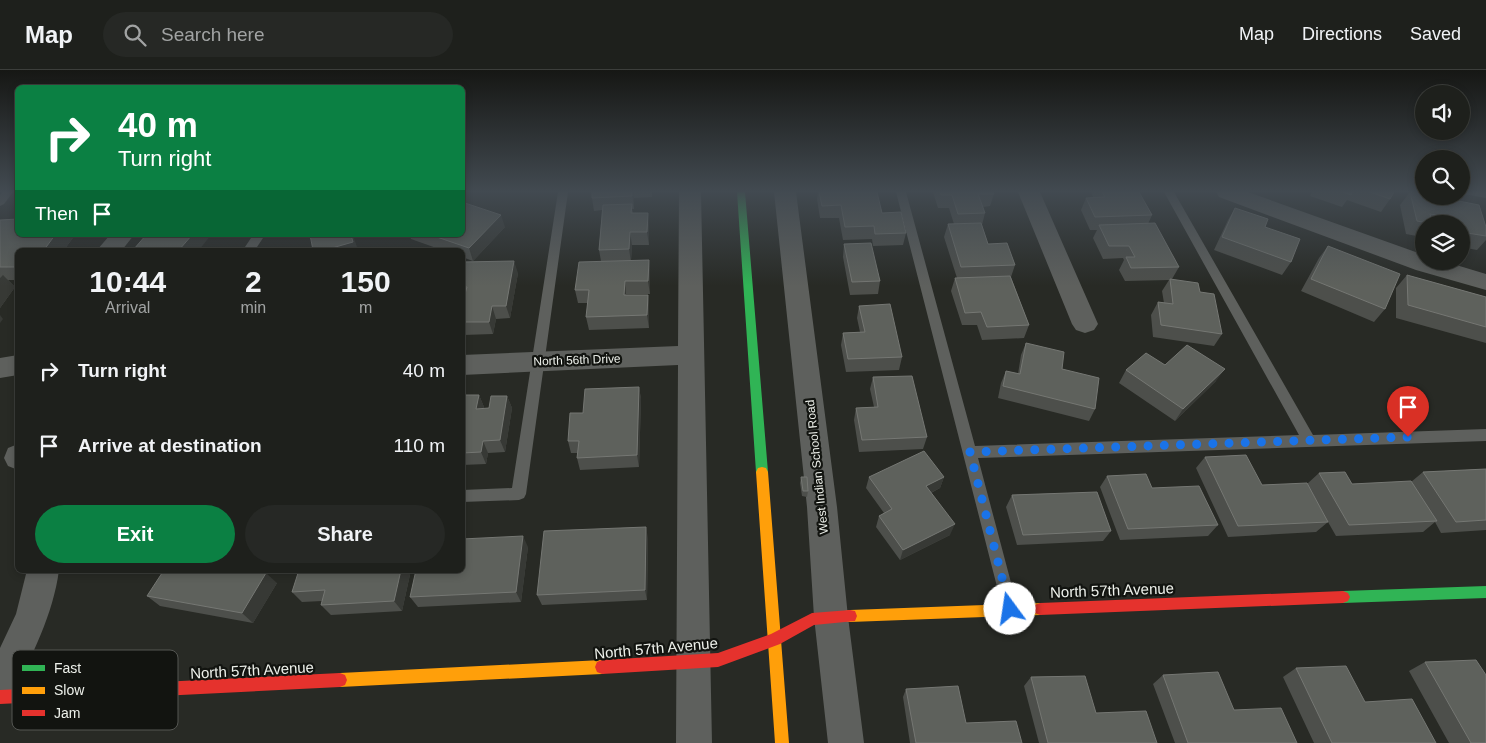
<!DOCTYPE html>
<html lang="en">
<head>
<meta charset="utf-8">
<style>
  :root { --surface:#1e201c; --page:#262825; --text:#f1f3f6; --muted:#a1a3a3; --line:#3c3e3b; --accent:#0b8043 }
  body { margin:0; font-family:Helvetica,sans-serif; background:var(--page); color:var(--text); height:100vh; display:flex; flex-direction:column; font-size:19px; white-space:nowrap }
  * { box-sizing:border-box; margin:0 }
  p { font-size:16px; color:var(--muted) }
  .icon { flex:none; width:28px; height:28px; fill:none; stroke:currentColor; stroke-width:2; stroke-linecap:round; stroke-linejoin:round }
  .map { position:relative; flex:1; overflow:hidden }
  .details { position:absolute; left:15px; top:178px; width:450px; height:325px; display:flex; flex-direction:column; background:var(--surface); border-radius:8px; box-shadow:0 2px 8px #0003,0 0 0 1px var(--line) }
  .details>* { flex:none }
  .hud { position:absolute; left:15px; top:15px; width:450px; height:152px; border-radius:8px; box-shadow:0 2px 8px #0003,0 0 0 1px var(--line); background:#0b8043; color:#fff; overflow:hidden }
  .tools { position:absolute; left:1415px; top:15px; display:grid; gap:10px }
  .tools a { display:grid; place-items:center; width:55px; height:55px; border-radius:50%; background:var(--surface); box-shadow:0 2px 8px #0003,0 0 0 1px var(--line); font-size:25px }
  .pin { position:absolute; display:grid; place-items:center; width:42px; height:42px; color:#fff; margin:-51px -21px; border-radius:50% 50% 50% 0; rotate:-45deg; box-shadow:0 0 5px #0007 }
  .pin .icon { rotate:45deg }
  .me { position:absolute; width:55px; margin:-28px; rotate:346deg; stroke-linejoin:round; filter:drop-shadow(0 0 4px #0008) }
  .turn { display:flex; align-items:center; gap:18px; height:105px; padding:0 20px; font-size:22px }
  .turn .icon { width:65px; height:65px; stroke-width:2.5 }
  .turn b { display:block; font-size:35px; line-height:42px }
  .then { display:flex; align-items:center; height:48px; padding:0 20px; background:#0003; gap:10px; font-size:19px }
  .eta { display:flex; justify-content:space-evenly; align-items:center; height:85px; text-align:center }
  .eta b { font-size:30px; font-weight:600; line-height:35px }
  .cta { display:flex; gap:10px; margin-top:auto; padding:10px 20px }
  .cta a { flex:1; height:58px; border-radius:30px; background:var(--accent); color:#fff; font-size:20px; font-weight:600; line-height:58px; text-align:center }
  .cta a+a { background:var(--page); color:var(--text) }
  ul { padding:0; list-style:none }
  li { display:flex; align-items:center; gap:15px; height:75px; padding:0 20px }
  li div { flex:1 }
  li b { display:block; font-size:19px }
  li em { font-style:normal }
  header { display:flex; align-items:center; gap:30px; box-sizing:border-box; height:70px; padding:0 25px; background:var(--surface); border-bottom:1px solid var(--line) }
  header strong { font-size:24px }
  nav { display:flex; gap:28px; margin-inline-start:auto; font-size:18px }
  .search { width:350px; height:45px; background:var(--page); display:flex; align-items:center; gap:12px; box-sizing:border-box; padding:0 18px; border-radius:28px; color:var(--muted); font-size:19px }
  .map>svg:first-child { display:block }
  .lines { fill:none; stroke-linecap:round; stroke-linejoin:round }
  .lane { fill:#5e605d; fill-rule:evenodd }
  .street { fill:#5e605d; fill-rule:evenodd }
  .fast { fill:#30b455; fill-rule:evenodd }
  .slow { fill:#ff9f0a; fill-rule:evenodd }
  .jam { fill:#e5322d; fill-rule:evenodd }
  .wall { fill:#4d4f4b }
  .shaded-wall { fill:#373935 }
  .building { fill:#5e615c; stroke:#757773 }
  .route { stroke:#1a73e8; stroke-width:9; stroke-dasharray:0 16.2 }
  .labels { text-anchor:middle; dominant-baseline:central; stroke-width:4.5; stroke-linejoin:round; paint-order:stroke }
  .street-label { font-size:12px; fill:#eef1eb; stroke:#121410 }
  .near-street-label { font-size:15px; fill:#eef1eb; stroke:#121410 }
  .key { fill:#121410; stroke:#545652; stroke-width:1 }
  .key-label { font-size:14px; fill:#eef1eb }
</style>
</head>
<body>
<header>
<strong>Map</strong>
<div class="search"><svg class="icon" aria-label="search" viewBox="0 0 24 24"><circle cx="10" cy="10" r="6"/><path d="M15 15l6 6"/></svg>Search here</div>
<nav><a>Map</a><a>Directions</a><a>Saved</a></nav>
</header>
<div class="map">
<svg width="1486" height="673" viewBox="0 0 1486 673">
  <rect width="100%" height="100%" fill="#282a25"/>
  <g class="lines">
    <path class="lane" d="M2 122H13L4 134 0 136V125Z
      M558 122H568L526 424 524 428 519 430 462 432V420L512 418Z
      M896 122H906L975 376 1299 365 1164 122H1174L1313 365 1486 359V371L978 388 1018 539 1016 544 1010 547 1004 544Z
      M1463 122H1486V128L1464 124Z
      M253 165H265L255 180H243Z"/>
    <path class="street" d="M679 122H701L712 673H676L678 295 462 305V285L678 276Z
      M774 122H796L837 437 848 547 864 673H828L814 547 807 437Z
      M1018 122H1040L1098 254 1094 260 1085 263 1076 260 1072 254Z
      M1216 122H1248L1424 185V191H1443L1486 204V220L1416 200 1219 127Z
      M110 165H134L122 180H97Z
      M18 285V305L0 308V288Z
      M18 374V400L8 396 4 388 8 378Z
      M27 500H59C53 545 32 585 12 626L0 631V578L16 544Z"/>
    <path class="fast" d="M737 122H745L768 402 766 406 762 407 758 406 756 402Z
      M1486 516V528L1343 533 1338 531 1336 527 1338 523 1343 521Z"/>
    <path class="slow" d="M762 397 766 398 768 402 789 673H775L756 402 758 398Z
      M1040 533 1045 535 1047 539 1045 543 1040 545 850 552 845 551 843 546 845 541 850 540Z
      M602 590 607 592 609 597 607 602 602 604 340 617 335 615 333 610 335 605 340 603Z"/>
    <path class="jam" d="M1343 521 1348 523 1350 527 1348 531 1343 533 1040 545 1035 543 1033 539 1035 535 1040 533Z
      M850 540 855 541 857 546 855 551 814 555 780 574 718 597 602 604 597 602 595 597 597 592 602 590 718 583 771 564 812 543Z
      M340 603 345 605 347 610 345 615 340 617 0 634V620Z"/>
  </g>
  <path class="wall" d="M592 122H652V127L634 128V139H632L633 143 649 155V175H632L631 190H649L650 203V224H626V225H648L649 237V258L589 260 586 247 588 233H578L575 220 601 191 599 180 602 140 594 141 592 128Z
    M818 122H877L882 143 906 163 903 175 873 176 872 169 843 170 839 148H820L817 129Z
    M933 122H993L994 124 990 136 983 137 985 143 982 155 988 174 1015 195 1011 207 1029 255 1024 268 982 270 977 255H962L951 221 955 208H957L944 167 948 154H954L949 138H938Z
    M1091 122H1139L1152 145 1148 154 1179 197 1172 209 1200 222 1222 264 1214 276 1153 267 1151 245 1158 232 1164 233 1162 221 1169 210 1125 211 1119 200 1124 190 1123 188 1103 189 1093 168 1097 160H1090L1081 140 1086 128 1093 127Z
    M1312 122H1394L1390 129 1381 142 1347 130 1342 137 1310 126Z
    M1410 122 1486 157V170L1477 180 1461 177V154H1424V166L1422 167 1406 164 1400 135Z
    M1235 138 1265 157 1291 192 1282 205 1214 180 1228 150Z
    M0 150 18 165H75L64 180H18V210H8L15 217 0 238Z
    M505 157 473 191 462 187V180H442L411 169 410 165H462Z
    M844 174 880 211 878 224 850 225 843 187Z
    M1328 176 1385 239 1374 252 1301 221 1319 188Z
    M462 192 518 203 510 248 496 249 493 264 463 265 462 234 463 230H462Z
    M1407 205 1486 227V273L1396 248V218Z
    M859 236 902 287 899 300 846 302 841 275 843 263 860 262 857 248Z
    M1026 273 1062 299 1095 339 1089 351 998 328 1001 313 1006 301 1018 304 1021 285Z
    M1165 295 1216 311 1175 351 1119 313 1126 300Z
    M873 307 927 367 923 379 859 382 854 350 856 338 874 337 870 319Z
    M639 317 641 329 639 397 580 400 577 388 578 383H571L568 371 583 343Z
    M462 325H479L484 337V339L489 338 507 326 512 338 505 382 488 383 486 394 462 395Z
    M1205 387 1262 415 1307 414 1319 403 1352 414 1411 412 1423 402 1486 399V460L1441 463 1435 452 1423 462 1336 466 1328 452 1316 462 1228 467 1196 398Z
    M1107 406 1152 418 1218 455 1208 466 1120 470 1100 417Z
    M801 407 808 421 807 427 802 426 800 413Z
    M869 407H944L940 418 931 423 950 465 900 490 876 457 879 446 884 443 866 418Z
    M1012 425 1111 461 1103 471 1017 475 1006 437Z
    M648 468 647 530 542 535 537 525Z
    M528 477 521 532 418 537 410 527Z
    M411 500 402 541 331 545 321 535 322 531 302 532 292 522Z
    M277 513 253 553 160 536 147 526Z
    M1425 592 1486 673H1449L1409 601Z
    M1296 598 1365 632 1436 673H1314L1283 607Z
    M1163 605 1234 640 1297 673H1175L1153 614Z
    M1031 607 1096 643 1157 673H1039L1024 616Z
    M906 619 966 653 1022 673H910L903 627Z"/>
  <path class="shaded-wall" d="M632 122H633L634 128V139Z
    M648 143 649 155V175L647 162Z
    M501 145 505 157 473 191 469 178Z
    M630 162 632 175 631 192 629 179Z
    M55 165H75L64 180H44Z
    M192 165H211L199 180H179Z
    M351 165H367L354 168 358 180H325Z
    M649 190 650 203V224L648 211Z
    M514 191 518 203 510 248 506 236Z
    M3 205 15 217 0 238V208Z
    M625 211 626 224V238L624 225Z
    M648 225 649 237V258L647 245Z
    M492 236 496 249 493 264 489 252Z
    M0 245 3 249 0 253Z
    M1225 299 1216 311 1175 351 1183 339Z
    M639 317 641 329 639 397 637 385Z
    M479 325 484 337 481 351 476 339Z
    M507 326 512 338 505 382 500 370Z
    M483 371 488 383 486 394 481 382Z
    M944 407 940 418 922 427 926 416Z
    M955 454 950 465 900 490 903 480Z
    M646 457 648 468 647 530 645 520Z
    M523 466 528 477 521 532 516 522Z
    M401 500H411L402 541 394 531Z
    M266 503 277 513 253 553 242 543Z"/>
  <path class="building" d="M592 122H632V126L592 128Z
    M819 122H877L882 143 901 142 906 163 875 164 874 156 845 157 841 135 822 136Z
    M940 122H993L994 124H978L985 143 958 144 952 125H941Z
    M1102 122H1139L1152 145 1095 147 1086 128 1105 127Z
    M1343 122H1352L1351 125Z
    M1370 122H1394L1390 129Z
    M1410 122 1424 124V126H1433L1479 135 1486 157V166L1461 162V154H1449L1448 147 1430 144 1433 154 1417 151Z
    M462 132 501 145 469 178 431 165H462Z
    M632 134 631 143H648L647 162H630L629 179 599 180 603 135Z
    M1235 138 1268 149 1265 157 1300 169 1291 192 1222 167Z
    M18 149V165H55L44 180H18V197H0V150Z
    M981 153 988 174 1007 173 1015 195 961 197 948 154Z
    M1155 153 1179 197 1131 198 1126 187H1135L1129 176H1109L1099 155Z
    M146 165H192L179 180H147L134 179Z
    M310 165H351L353 172 325 180H313Z
    M871 173 880 211 852 212 844 174Z
    M1328 176 1400 204 1385 239 1311 209Z
    M649 190 648 211H625L624 225H648L647 245 586 247 589 220H575L579 192Z
    M514 191 506 236H492L489 252H462V234L467 217H462V192Z
    M1407 205 1486 227V257L1408 235Z
    M1010 206 1029 255 987 257 981 242 965 243 955 208Z
    M1170 209 1198 213 1200 222 1214 224 1222 264 1161 255 1158 232 1173 234Z
    M890 234 902 287 848 289 843 263 865 262 859 236Z
    M1026 273 1064 282 1062 299 1099 308 1095 339 1003 316 1006 301 1020 304Z
    M1187 275 1225 299 1183 339 1126 300 1146 283 1165 295Z
    M912 306 927 367 862 370 856 338 878 337 873 307Z
    M639 317 637 385 577 388 579 371H568L570 343H583L585 319Z
    M462 325H479L476 339 489 338 491 326H507L500 370 483 371 481 382 462 383Z
    M924 381 944 407 926 416 955 454 903 480 879 446 892 439 869 407Z
    M1246 385 1262 415 1307 413 1328 452 1238 456 1205 387Z
    M1486 399V450L1456 452 1423 402Z
    M1345 402 1352 414 1411 411 1437 451 1349 455 1319 403Z
    M1146 404 1152 418 1199 416 1218 455 1128 459 1107 406Z
    M801 407H807L808 421H803Z
    M1097 422 1111 461 1023 465 1012 425Z
    M646 457 645 520 537 525 544 461Z
    M523 466 516 522 410 527 416 500H462V469Z
    M164 500H252L266 503 242 543 147 526Z
    M299 500H401L394 531 321 535 325 520 292 522Z
    M1476 590 1486 605V673H1471L1425 592Z
    M1346 596 1365 632 1412 629 1436 673H1332L1296 598Z
    M1218 602 1234 640 1281 638 1297 673H1188L1163 605Z
    M1085 606 1096 643 1146 641 1157 673H1048L1031 607Z
    M958 616 966 653 1016 651 1022 673H916L906 619Z"/>
  <linearGradient id="sky" x2="0" y2="1"><stop stop-color="#161714"/><stop offset="0.56" stop-color="#424a51"/><stop offset="1" stop-color="#424a51" stop-opacity="0"/></linearGradient>
  <rect width="1486" height="216" fill="url(#sky)"/>
  <g class="lines">
    <path class="route" d="M1010 539 970 382 1408 367"/>
  </g>
  <g class="labels">
    <g class="street-label">
      <text transform="translate(577 290) rotate(-2)">North 56th Drive</text>
      <text transform="translate(817 397) rotate(-96)">West Indian School Road</text>
    </g>
    <g class="near-street-label">
      <text transform="translate(1112 520) rotate(-2)">North 57th Avenue</text>
      <text transform="translate(656 578) rotate(-5)">North 57th Avenue</text>
      <text transform="translate(252 600) rotate(-3)">North 57th Avenue</text>
    </g>
  </g>
  <rect x="12" y="580" width="166" height="80" rx="8" class="key"/>
  <rect x="22" y="595" width="23" height="6" fill="#30b455"/>
  <rect x="22" y="617" width="23" height="7" fill="#ff9f0a"/>
  <rect x="22" y="640" width="23" height="6" fill="#e5322d"/>
  <g class="key-label">
    <text x="54" y="603">Fast</text>
    <text x="54" y="625">Slow</text>
    <text x="54" y="648">Jam</text>
  </g>
</svg>
<div class="tools">
<a><svg class="icon" aria-label="sound" viewBox="0 0 24 24"><path d="M4 9h4l5-4v14l-5-4H4zM17 9q2 3 0 6"/></svg></a>
<a><svg class="icon" aria-label="search" viewBox="0 0 24 24"><circle cx="10" cy="10" r="6"/><path d="M15 15l6 6"/></svg></a>
<a><svg class="icon" aria-label="layers" viewBox="0 0 24 24"><path d="M12 4l9 5-9 5-9-5zM3 14l9 5 9-5"/></svg></a>
</div>
<div class="pin" style="left:1408px;top:367px;background:#d93025"><svg class="icon" aria-label="arrive" viewBox="0 0 24 24"><path d="M6 21V4h12l-3 4 3 4H6"/></svg></div>
<svg class="me" style="left:1010px;top:539px" viewBox="-20 -20 40 40"><circle r="19" fill="#fff"/><path d="M0-13L10 11 0 6-10 11z" fill="#1a73e8"/></svg>
<div class="hud">
<div class="turn"><svg class="icon" aria-label="right" viewBox="0 0 24 24"><path d="M7 20v-9h11M14 6l5 5-5 5"/></svg><div><b>40 m</b>Turn right</div></div>
<div class="then">Then<svg class="icon" aria-label="arrive" viewBox="0 0 24 24"><path d="M6 21V4h12l-3 4 3 4H6"/></svg></div>
</div>
<section class="details">
<div class="eta">
<div><b>10:44</b><p>Arrival</p></div>
<div><b>2</b><p>min</p></div>
<div><b>150</b><p>m</p></div>
</div>
<ul>
<li><svg class="icon" aria-label="right" viewBox="0 0 24 24"><path d="M7 20v-9h11M14 6l5 5-5 5"/></svg><div><b>Turn right</b></div><em>40 m</em></li>
<li><svg class="icon" aria-label="arrive" viewBox="0 0 24 24"><path d="M6 21V4h12l-3 4 3 4H6"/></svg><div><b>Arrive at destination</b></div><em>110 m</em></li>
</ul>
<div class="cta"><a>Exit</a><a>Share</a></div>
</section>
</div>
</body>
</html>
